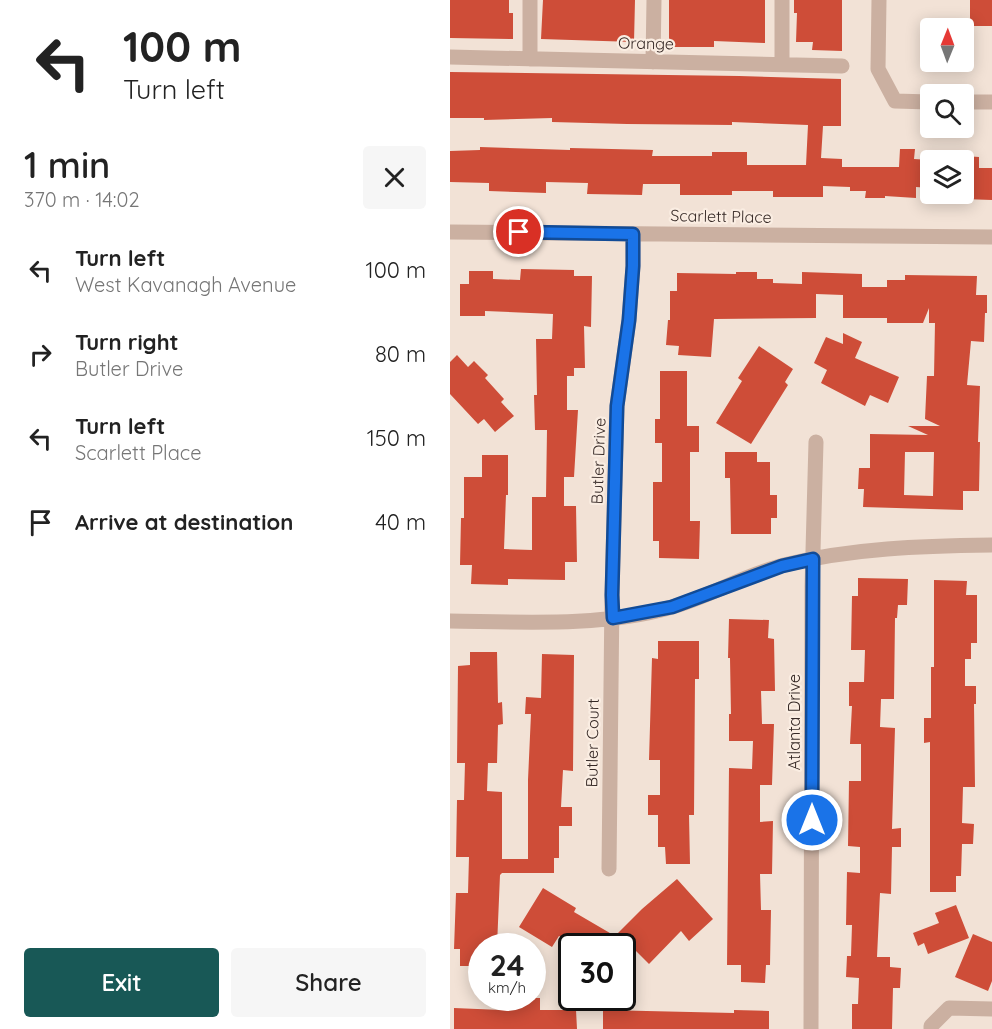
<!DOCTYPE html>
<html lang="en">
<head>
<meta charset="utf-8">
<style>
  :root { --surface:#fff; --page:#f6f6f6; --text:#222; --muted:#767676; --accent:#185856 }
  body { margin:0; font-family:Quicksand,sans-serif; background:var(--page); color:var(--text); height:100vh; display:flex; flex-direction:column; font-size:22px; white-space:nowrap }
  * { box-sizing:border-box; margin:0 }
  p { font-size:20px; color:var(--muted) }
  .icon { flex:none; width:33px; height:33px; fill:none; stroke:currentColor; stroke-width:2; stroke-linecap:round; stroke-linejoin:round }
  .map { position:relative; flex:1; overflow:hidden }
  .drawer { display:flex; flex-direction:column; background:var(--surface); width:450px }
  .drawer>* { flex:none }
  .guide { background:#fff; color:var(--text); overflow:hidden }
  .needle { width:39px; rotate:1deg }
  .tools { position:absolute; left:470px; top:18px; display:grid; gap:12px }
  .tools a { display:grid; place-items:center; width:54px; height:54px; border-radius:6px; background:var(--surface); box-shadow:0 3px 15px #0003; font-size:30px }
  .speed { position:absolute; left:18px; top:933px; display:flex; gap:12px; font-size:30px; font-weight:700; text-align:center }
  .speed>* { display:grid; place-content:center; width:78px; height:78px; border-radius:50%; background:var(--surface); box-shadow:0 3px 15px #0003; line-height:1 }
  .speed small { font-size:15px; font-weight:400 }
  .speed .limit { border:3px solid #111; border-radius:9px; background:#fff; color:#111 }
  .pin { position:absolute; display:grid; place-items:center; width:51px; height:51px; color:#fff; margin:-26px; border:3px solid #fff; border-radius:50%; box-shadow:0 2px 6px #0007 }
  .me { position:absolute; width:66px; margin:-33px; rotate:0deg; stroke-linejoin:round; filter:drop-shadow(0 0 4px #0008) }
  .turn { display:flex; align-items:center; gap:21px; height:126px; padding:0 24px; font-size:27px }
  .turn .icon { width:78px; height:78px; stroke-width:2.5 }
  .turn b { display:block; font-size:42px; line-height:51px }
  .round { display:grid; place-items:center; flex:none; width:63px; height:63px; border-radius:6px; background:var(--page) }
  .overview { display:flex; align-items:center; justify-content:space-between; height:102px; padding:0 24px }
  h1 { font-size:36px; font-weight:600; line-height:45px }
  .action { display:flex; gap:12px; margin-top:auto; padding:12px 24px }
  .action a { flex:1; height:69px; border-radius:6px; background:var(--accent); color:#fff; font-size:24px; font-weight:600; line-height:69px; text-align:center }
  .action a+a { background:var(--page); color:var(--text) }
  ul { padding:0; list-style:none }
  li { display:flex; align-items:center; gap:18px; height:84px; padding:0 24px }
  li div { flex:1 }
  li b { display:block; font-size:22px }
  li em { font-style:normal }
  main { display:flex; flex:1; min-height:0 }
  .map>svg:first-child { display:block }
  .building { fill:#ce4d38; fill-rule:evenodd }
  .lines { fill:none; stroke-linecap:round; stroke-linejoin:round }
  .minor { stroke:#cbb0a1; stroke-width:15 }
  .route-casing { stroke:#114b97; stroke-width:15 }
  .route { stroke:#1a73e8; stroke-width:10 }
  .labels { text-anchor:middle; dominant-baseline:central; stroke-width:4.5; stroke-linejoin:round; paint-order:stroke }
  .street-label { font-size:16px; fill:#352825; stroke:#faede2 }
</style>
</head>
<body>
<main>
<section class="drawer">
<div class="guide">
<div class="turn"><svg class="icon" aria-label="left" viewBox="0 0 24 24"><path d="M17 20v-9H6M10 6l-5 5 5 5"/></svg><div><b>100 m</b>Turn left</div></div>
</div>
<div class="overview"><div><h1>1 min</h1><p>370 m · 14:02</p></div><a class="round"><svg class="icon" aria-label="close" viewBox="0 0 24 24"><path d="M6 6l12 12M18 6L6 18"/></svg></a></div>
<ul>
<li><svg class="icon" aria-label="left" viewBox="0 0 24 24"><path d="M17 20v-9H6M10 6l-5 5 5 5"/></svg><div><b>Turn left</b><p>West Kavanagh Avenue</p></div><em>100 m</em></li>
<li><svg class="icon" aria-label="right" viewBox="0 0 24 24"><path d="M7 20v-9h11M14 6l5 5-5 5"/></svg><div><b>Turn right</b><p>Butler Drive</p></div><em>80 m</em></li>
<li><svg class="icon" aria-label="left" viewBox="0 0 24 24"><path d="M17 20v-9H6M10 6l-5 5 5 5"/></svg><div><b>Turn left</b><p>Scarlett Place</p></div><em>150 m</em></li>
<li><svg class="icon" aria-label="arrive" viewBox="0 0 24 24"><path d="M6 21V4h12l-3 4 3 4H6"/></svg><div><b>Arrive at destination</b></div><em>40 m</em></li>
</ul>
<div class="action"><a>Exit</a><a>Share</a></div>
</section>
<div class="map">
<svg width="542" height="1029" viewBox="0 0 542 1029">
  <rect width="100%" height="100%" fill="#f2e2d6"/>
  <path class="building" d="M0 0H59V13H63V39L0 38Z
    M93 0H185L184 42 91 39Z
    M219 0H315V43L264 41V47H219Z
    M344 0H392V51L362 50 363 42H346L347 13H344Z
    M520 0H542V26H520Z
    M0 72 289 76 391 79V126H373L371 158 392 159V167H449L450 149H465L464 159 480 160V188L466 187V198L435 196V198H415L416 191H400V187L373 186V197H323V191H282V195H230V184H193L192 195 137 194 138 183 96 182V193L39 191V183L0 182V151L30 150V147L120 150V148L203 150 202 156H262V152H297V165H356L358 125 282 122V125L177 124 102 122V118L34 120V118H0Z
    M514 156 529 157V168H542V200L513 199Z
    M71 269 124 270V276H142L141 327 134 326 135 368H124V376H117V410H128L124 477H114V506H126L127 562H115V580L58 579V585L21 584 22 565H10L11 518H14V477H32V455H58V495H56L54 549 82 550V497H96L97 430H85L84 395H87L86 339H102L103 314 35 311V316H10V284H19V271H43V279L70 280Z
    M286 272H307V279H323V283L352 284V272L412 274V287H437V280H455V275L527 276 526 295H537V313H535L534 342 521 341 517 385 530 386 528 442H530L529 491H513V510L413 507 414 489H408L409 468H420V434L478 435 458 426H490L475 419 477 376H484L485 323H479V308L473 323H437V318H393V295L366 294V318L264 319 261 357 228 355 229 346 216 345 218 320H220V291H227V273L286 274ZM455 452H484L483 496 454 495Z
    M393 333 412 342 405 358 449 377 438 403 420 395 415 406 371 383 377 370 364 363 376 337 393 344Z
    M309 346 343 369 335 382 338 385 301 444 266 423 292 381 288 378Z
    M7 355 18 367 24 361 38 375 35 378 54 399 51 402 64 416 45 432 34 419 28 424 0 394V362Z
    M210 371H237V426H249V452H240V521H250L249 559 209 558V541H203V482H212V443H205V419H210Z
    M275 452H307V462H320V495H327V518H321V534H281L280 478H275Z
    M408 578 458 579 457 605H448L447 618H445L444 699H431L430 727 445 728 442 829 451 828V847H442L441 894 430 893 427 957H440V967L451 968 450 988H443L442 1029H402V1004H408L409 978 396 977 397 956H401L402 925H396L397 872 410 873V847L398 846 399 781H411V744H400L402 706H399V682H414L415 650H401L402 596H408Z
    M484 580 517 581 516 595H527V643H521V659H515V686H526V704H524L525 787H513L512 823 524 824 523 844H512L511 876H506V892H480V742L474 743V718H481V667H484Z
    M279 619 319 620 318 638 324 639 325 691H311L312 724H324L322 785H310V822L323 821 322 874H310L311 910H321L320 965H316L315 983 291 982V965H277L279 768 302 769 303 741H279V714H281L280 658H278Z
    M208 641H249V679H245L244 815H239L240 864H216L215 847H208V815H198V795H210V760H199L202 658 208 659Z
    M20 652H47L48 703 52 702 53 724 48 725 47 763H38L37 791 52 792V859H78V780L81 714H75L76 697 91 698 92 654 124 655 123 771 113 770 111 807H122V826H109V858H104V873H52L50 875 47 946H32V966H10V949H4L6 893H18L19 857H6L7 800H14L15 763H7L8 666 20 665Z
    M227 879 263 919 239 941 231 931 199 964 168 933 192 909Z
    M93 888 126 908 124 912 165 936 159 946H127L109 936 102 947 69 927Z
    M506 905 519 938 478 954 474 943 468 946 463 933 489 923 485 913Z
    M523 934 542 942V981L538 991 505 977Z
    M70 998H90V1010H126L127 1029H4V1008L51 1010V1007H69Z
    M153 1010 284 1013V1010L319 1011V1029H153Z"/>
  <g class="lines">
    <path class="minor" d="M429 0 428 69 445 101 480 102
      M0 57 392 66
      M80 59V0
      M203 62 204 0
      M332 64V0
      M513 102H542
      M0 232 542 237
      M0 621C72 622 153 627 222 607 260 596 295 575 334 565 402 548 472 546 542 545
      M159 869 162 595 167 406 179 320 183 266V234
      M361 1029 362 587 366 442
      M481 1029V1026L499 1008 542 1009"/>
  </g>
  <g class="lines">
    <g class="route-casing">
      <path id="route" d="M69 232 183 234V266L179 320 167 406 162 595 163 618 222 607 332 566 363 559 362 820"/>
    </g>
    <use href="#route" class="route"/>
  </g>
  <g class="labels">
    <g class="street-label">
      <text transform="translate(196 43) rotate(1)">Orange</text>
      <text transform="translate(271 216) rotate(1)">Scarlett Place</text>
      <text transform="translate(148 461) rotate(-88)">Butler Drive</text>
      <text transform="translate(344 722) rotate(-90)">Atlanta Drive</text>
      <text transform="translate(142 743) rotate(-89)">Butler Court</text>
    </g>
  </g>
</svg>
<div class="tools">
<a><svg class="needle" viewBox="-14 -14 28 28"><path d="M0-13l5 13h-10z" fill="#e53935"/><path d="M0 13l5-13h-10z" fill="#767676"/></svg></a>
<a><svg class="icon" aria-label="search" viewBox="0 0 24 24"><circle cx="10" cy="10" r="6"/><path d="M15 15l6 6"/></svg></a>
<a><svg class="icon" aria-label="layers" viewBox="0 0 24 24"><path d="M12 4l9 5-9 5-9-5zM3 14l9 5 9-5"/></svg></a>
</div>
<div class="speed"><div>24<small>km/h</small></div><div class="limit">30</div></div>
<div class="pin" style="left:69px;top:232px;background:#d93025"><svg class="icon" aria-label="arrive" viewBox="0 0 24 24"><path d="M6 21V4h12l-3 4 3 4H6"/></svg></div>
<svg class="me" style="left:362px;top:820px" viewBox="-20 -20 40 40"><circle r="17" fill="#1a73e8" stroke="#fff" stroke-width="3"/><path d="M0-11L8 9 0 5-8 9z" fill="#fff"/></svg>
</div>
</main>
</body>
</html>
